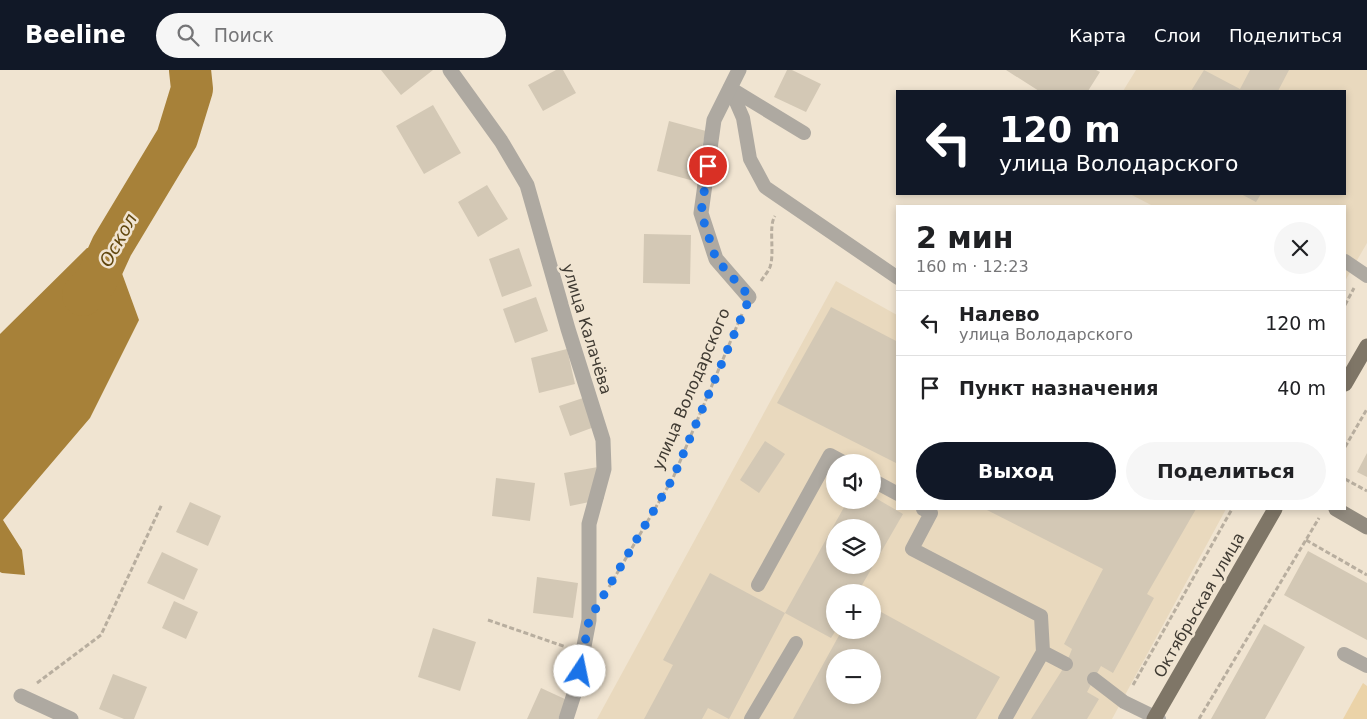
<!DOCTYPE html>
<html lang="ru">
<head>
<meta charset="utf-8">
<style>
  :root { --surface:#fff; --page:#f6f6f6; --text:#202124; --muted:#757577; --line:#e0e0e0; --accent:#111827 }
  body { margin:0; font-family:"DejaVu Sans",sans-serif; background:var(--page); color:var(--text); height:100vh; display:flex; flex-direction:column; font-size:19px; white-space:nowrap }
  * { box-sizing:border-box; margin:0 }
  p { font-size:16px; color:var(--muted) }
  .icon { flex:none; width:28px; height:28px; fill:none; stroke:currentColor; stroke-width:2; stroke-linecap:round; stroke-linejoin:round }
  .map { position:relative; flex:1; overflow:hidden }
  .side { position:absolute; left:896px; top:135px; width:450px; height:305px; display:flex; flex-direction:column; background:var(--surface); border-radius:0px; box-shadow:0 2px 8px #0003 }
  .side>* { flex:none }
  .guide { position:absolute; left:896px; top:20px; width:450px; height:105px; border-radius:0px; box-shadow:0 2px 8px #0003; background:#111827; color:#fff; overflow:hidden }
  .fabs { position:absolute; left:826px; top:384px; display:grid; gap:10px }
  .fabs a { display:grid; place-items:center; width:55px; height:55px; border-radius:50%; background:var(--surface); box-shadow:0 2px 8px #0003; font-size:25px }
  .pin { position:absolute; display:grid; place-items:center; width:42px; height:42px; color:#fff; margin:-21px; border:2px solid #fff; border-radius:50%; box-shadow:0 1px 5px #0007 }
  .me { position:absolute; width:55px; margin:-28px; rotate:11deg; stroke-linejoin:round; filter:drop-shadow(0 0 4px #0008) }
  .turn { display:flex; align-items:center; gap:18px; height:105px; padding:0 20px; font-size:22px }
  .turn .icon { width:65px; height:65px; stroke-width:2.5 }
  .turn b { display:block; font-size:35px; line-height:42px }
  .round { display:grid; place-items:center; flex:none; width:52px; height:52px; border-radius:26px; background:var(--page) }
  .overview { display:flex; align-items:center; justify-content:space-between; height:85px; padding:0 20px }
  h1 { font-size:30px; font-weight:600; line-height:38px }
  .cta { display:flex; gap:10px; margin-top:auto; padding:10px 20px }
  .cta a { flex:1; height:58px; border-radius:30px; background:var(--accent); color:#fff; font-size:20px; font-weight:600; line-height:58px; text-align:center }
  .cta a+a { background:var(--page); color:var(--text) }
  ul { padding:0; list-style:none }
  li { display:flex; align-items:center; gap:15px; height:65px; padding:0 20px; border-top:1px solid var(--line) }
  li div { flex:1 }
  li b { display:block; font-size:19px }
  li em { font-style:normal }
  header { display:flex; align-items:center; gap:30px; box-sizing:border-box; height:70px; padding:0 25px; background:var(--accent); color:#fff }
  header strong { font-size:24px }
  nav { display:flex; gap:28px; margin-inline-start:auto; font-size:18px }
  .search { width:350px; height:45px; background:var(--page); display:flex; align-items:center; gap:12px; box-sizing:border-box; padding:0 18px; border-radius:28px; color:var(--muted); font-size:19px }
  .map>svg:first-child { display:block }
  .built { fill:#e9d9be; fill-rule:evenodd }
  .green { fill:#ebd3a8 }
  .water { fill:#a78139 }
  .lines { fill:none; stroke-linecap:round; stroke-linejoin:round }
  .river { stroke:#a78139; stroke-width:42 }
  .building { fill:#d3c8b5; fill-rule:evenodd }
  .path { stroke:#b8ae9f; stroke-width:3; stroke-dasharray:5 2.5; stroke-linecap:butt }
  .lane { stroke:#aea9a1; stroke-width:14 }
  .street { stroke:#aea9a1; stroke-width:15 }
  .secondary { stroke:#928b7f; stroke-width:15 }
  .primary { stroke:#7f7667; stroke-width:15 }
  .route { stroke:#1a73e8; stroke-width:9; stroke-dasharray:0 16.2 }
  .labels { text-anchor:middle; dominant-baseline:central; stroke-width:5; stroke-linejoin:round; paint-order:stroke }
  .street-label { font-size:16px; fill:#3f3a32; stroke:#f0e4d1 }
  .water-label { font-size:18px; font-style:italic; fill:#60460d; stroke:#f0e4d1 }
</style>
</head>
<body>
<header>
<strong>Beeline</strong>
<div class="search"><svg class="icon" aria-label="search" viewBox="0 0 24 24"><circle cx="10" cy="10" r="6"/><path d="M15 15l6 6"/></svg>Поиск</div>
<nav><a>Карта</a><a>Слои</a><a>Поделиться</a></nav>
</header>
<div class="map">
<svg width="1367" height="649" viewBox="0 0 1367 649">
  <rect width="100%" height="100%" fill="#f0e4d1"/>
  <path class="built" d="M1136 0H1367V173L1345 211V136H1153L1130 124H1345V21H1123Z
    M836 211 897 245 898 439H1226L1112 649H597ZM835 392H872V430H835ZM835 458H872V495H835ZM835 522H872V560H835ZM835 588H872V625H835Z"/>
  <path class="green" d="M1363 613 1367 616V649H1343Z"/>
  <path class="water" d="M112 176 139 250 90 348 3 450 22 480 25 505 2 503 0 502V264L87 178Z"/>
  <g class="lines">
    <path class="river" d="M83 225 96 211 112 176 177 68 192 19 190 0"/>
  </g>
  <path class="building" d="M381 0H433L401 25Z
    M556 0H563L576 23 543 41 528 15Z
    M787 0H792L821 14 806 42 774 27Z
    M1006 0H1096L1100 2 1088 21H1039Z
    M1204 0 1240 19 1250 0H1289L1278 21H1191Z
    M433 35 461 83 424 104 396 56Z
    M669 51 706 61 694 111 657 101Z
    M487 115 508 149 478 167 458 132Z
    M1241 124H1261L1256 132Z
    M644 164 691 165 690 214 643 213Z
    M519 178 532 216 502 227 489 189Z
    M536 227 548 261 515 273 503 239Z
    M831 237 898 272V394L777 333Z
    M567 279 575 314 539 323 531 288Z
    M586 327 597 356 570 366 559 336Z
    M765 371 785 384 759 423 740 410Z
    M1367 383V407L1357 402Z
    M598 397 604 429 570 436 564 403Z
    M496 408 535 413 530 451 492 446Z
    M872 426 903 444 858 522H835L836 560 831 568 785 543 848 430H872ZM835 458H872V495H835Z
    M190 432 221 446 208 476 176 462Z
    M985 439H1196L1147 524 1154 528 1113 603 1101 596 1087 622 1099 629 1087 649H1031L1066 594 1072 579 1064 574 1103 499Z
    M1308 481 1367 513V570L1284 525Z
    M162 482 198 499 184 530 147 513Z
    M710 503 785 543 729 649 708 638 702 649H644L673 595 663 590Z
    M537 507 578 513 573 548 533 543Z
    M174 531 198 542 186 569 162 558Z
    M872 537 1000 607 976 649H793L842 560H872ZM835 588H872V625H835Z
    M1264 554 1305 577 1265 649H1211Z
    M433 558 476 572 460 621 418 607Z
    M113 604 147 617 134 649H124L99 639Z
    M541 618 567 630 558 649H527Z"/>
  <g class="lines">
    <path class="path" d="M761 211C764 206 768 202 770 197 775 183 768 156 775 146
      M1345 235 1354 218
      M1345 377 1367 339
      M1345 409 1367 421
      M1306 470 1367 505
      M609 517 673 408 742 244
      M488 550 566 577
      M37 613 101 565 162 434
      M1133 615 1232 439
      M1199 649 1319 448"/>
    <path class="lane" d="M730 18 743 48 750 89 765 117 898 208
      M730 18 804 63
      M1345 191 1367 206
      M872 410 898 424
      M923 439 931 443 912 479 1041 546 1043 582 1005 649
      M758 515 830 385 843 392
      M1043 582 1066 594
      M1344 584 1367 596
      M1094 609 1124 632 1159 649
      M751 649 796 573"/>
    <path class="street" d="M450 0 501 71 527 115 568 259 603 370 604 399 589 454V550L576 618 566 649
      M739 0 714 50 701 143 716 189 749 227
      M21 626 71 649"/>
    <path class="secondary" d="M1336 439 1367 457"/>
    <path class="primary" d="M1345 314 1367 276
      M1154 649 1275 439"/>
  </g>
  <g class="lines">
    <path class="route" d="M580 601 589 550 673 408 750 227 716 189 701 143 708 96"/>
  </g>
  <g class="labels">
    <g class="street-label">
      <text transform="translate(587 259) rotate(73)">улица Калачёва</text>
      <text transform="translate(691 319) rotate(-67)">улица Володарского</text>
      <text transform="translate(1199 535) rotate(-60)">Октябрьская улица</text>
    </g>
    <g class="water-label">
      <text transform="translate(118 170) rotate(-61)">Оскол</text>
    </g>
  </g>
</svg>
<div class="fabs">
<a><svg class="icon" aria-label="sound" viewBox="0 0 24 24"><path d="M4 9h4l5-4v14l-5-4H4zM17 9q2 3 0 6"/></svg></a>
<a><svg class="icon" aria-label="layers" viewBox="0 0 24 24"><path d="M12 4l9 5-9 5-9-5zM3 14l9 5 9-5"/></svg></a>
<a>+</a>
<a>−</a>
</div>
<div class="pin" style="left:708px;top:96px;background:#d93025"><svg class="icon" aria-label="arrive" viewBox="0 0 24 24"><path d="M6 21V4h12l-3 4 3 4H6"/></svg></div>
<svg class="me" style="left:580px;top:601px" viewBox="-20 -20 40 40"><circle r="19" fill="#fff"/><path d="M0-13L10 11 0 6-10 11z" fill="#1a73e8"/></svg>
<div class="guide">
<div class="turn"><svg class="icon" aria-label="left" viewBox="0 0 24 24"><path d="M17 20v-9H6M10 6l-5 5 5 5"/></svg><div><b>120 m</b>улица Володарского</div></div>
</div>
<section class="side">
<div class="overview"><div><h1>2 мин</h1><p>160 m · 12:23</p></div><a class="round"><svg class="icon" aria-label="close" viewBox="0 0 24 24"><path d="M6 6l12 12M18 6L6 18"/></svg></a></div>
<ul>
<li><svg class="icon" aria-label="left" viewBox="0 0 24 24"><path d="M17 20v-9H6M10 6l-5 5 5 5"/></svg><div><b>Налево</b><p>улица Володарского</p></div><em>120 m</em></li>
<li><svg class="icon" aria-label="arrive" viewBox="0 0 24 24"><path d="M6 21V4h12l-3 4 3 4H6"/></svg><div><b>Пункт назначения</b></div><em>40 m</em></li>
</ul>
<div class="cta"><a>Выход</a><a>Поделиться</a></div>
</section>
</div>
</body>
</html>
